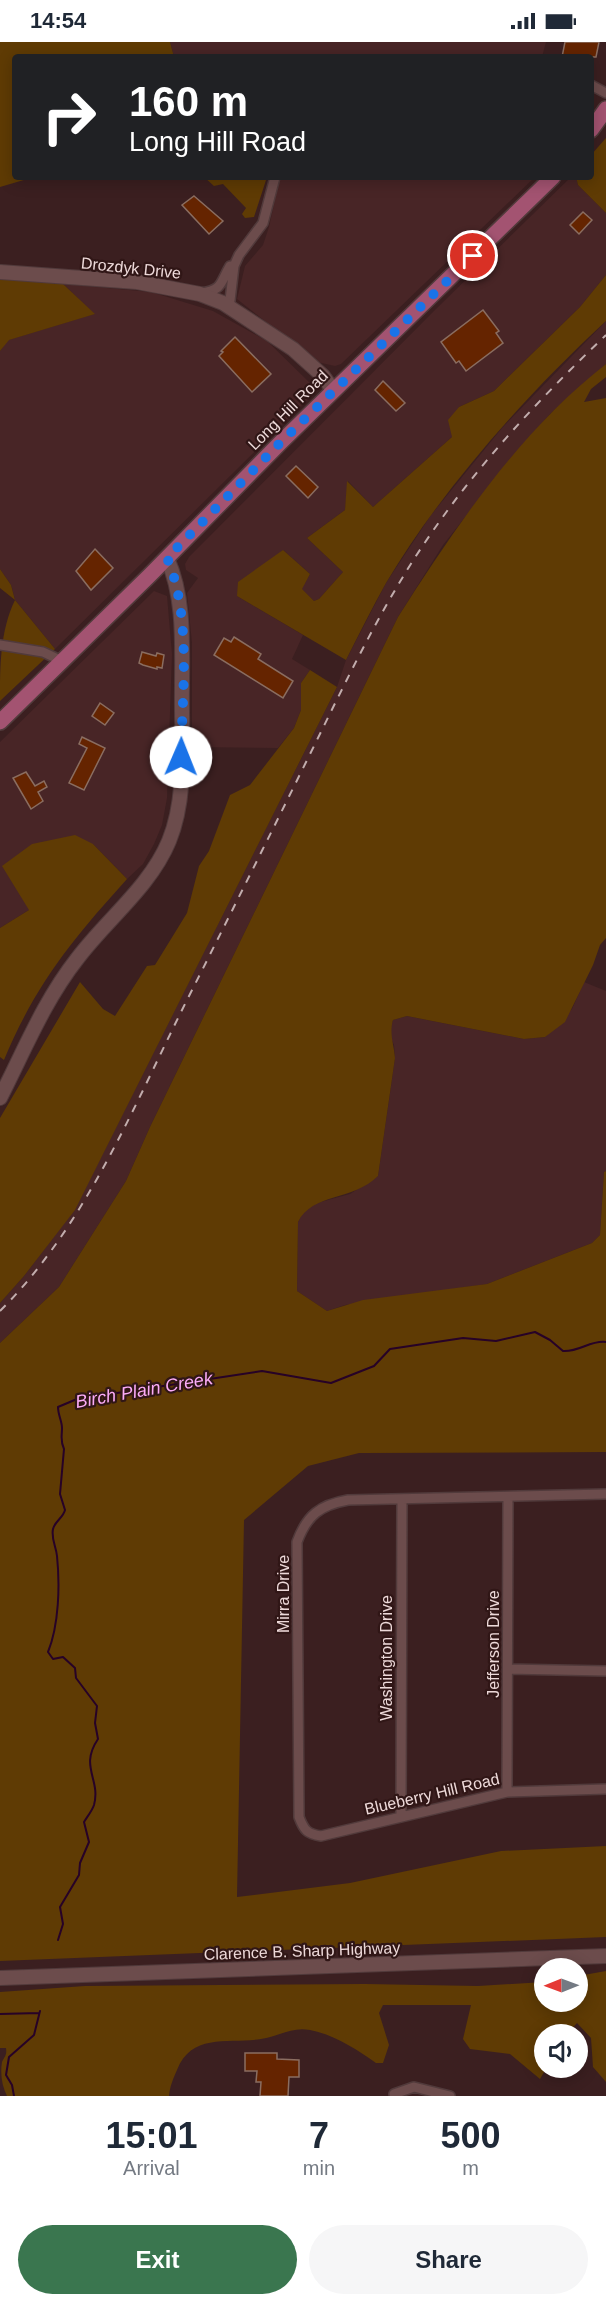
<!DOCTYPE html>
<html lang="en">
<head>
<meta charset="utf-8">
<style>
  :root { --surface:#fff; --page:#f6f6f7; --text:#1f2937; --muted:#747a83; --accent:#3a764f }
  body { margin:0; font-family:Arial,sans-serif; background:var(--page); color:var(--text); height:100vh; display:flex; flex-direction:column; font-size:22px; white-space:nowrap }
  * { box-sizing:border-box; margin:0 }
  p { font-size:20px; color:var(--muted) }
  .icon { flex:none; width:33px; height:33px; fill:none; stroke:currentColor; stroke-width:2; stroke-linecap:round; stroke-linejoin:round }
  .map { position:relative; height:2054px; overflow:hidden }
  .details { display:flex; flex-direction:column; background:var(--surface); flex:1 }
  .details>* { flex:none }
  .hud { position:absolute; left:12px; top:12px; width:582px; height:126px; border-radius:6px; box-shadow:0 3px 15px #0003; background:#202124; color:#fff; overflow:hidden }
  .needle { width:39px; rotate:269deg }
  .buttons { position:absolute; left:534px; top:1916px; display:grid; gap:12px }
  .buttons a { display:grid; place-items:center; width:54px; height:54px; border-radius:50%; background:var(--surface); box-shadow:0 3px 15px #0003; font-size:30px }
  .pin { position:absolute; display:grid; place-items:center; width:51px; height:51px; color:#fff; margin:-26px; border:3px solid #fff; border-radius:50%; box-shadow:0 2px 6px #0007 }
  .me { position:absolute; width:66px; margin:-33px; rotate:1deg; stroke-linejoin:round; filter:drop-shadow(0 0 4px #0008) }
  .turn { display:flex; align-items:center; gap:21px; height:126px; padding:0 18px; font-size:27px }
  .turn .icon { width:78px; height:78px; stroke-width:2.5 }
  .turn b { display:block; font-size:42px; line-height:51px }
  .eta { display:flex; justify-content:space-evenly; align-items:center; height:102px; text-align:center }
  .eta b { font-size:36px; font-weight:700; line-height:42px }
  .button { display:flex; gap:12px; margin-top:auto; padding:12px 18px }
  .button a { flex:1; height:69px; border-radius:36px; background:var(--accent); color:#fff; font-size:24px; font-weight:700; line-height:69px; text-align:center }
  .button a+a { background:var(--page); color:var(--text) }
  .status { display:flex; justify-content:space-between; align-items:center; height:42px; padding:0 30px; background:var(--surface); direction:ltr }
  .status svg { height:16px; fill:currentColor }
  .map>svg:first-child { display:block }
  .built { fill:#482526 }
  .green { fill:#5f3b04 }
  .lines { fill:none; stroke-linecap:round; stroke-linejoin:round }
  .stream { stroke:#270227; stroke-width:2 }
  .building { fill:#652400; stroke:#8a6d60; stroke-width:1.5 }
  .street-casing { stroke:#513a3b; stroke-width:12 }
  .secondary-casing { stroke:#513a3b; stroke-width:16 }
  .primary-casing { stroke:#513a3b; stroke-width:18 }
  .street { stroke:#6c4c4c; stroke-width:9 }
  .secondary { stroke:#6c4c4c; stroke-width:14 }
  .primary { stroke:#a35371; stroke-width:15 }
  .rail { stroke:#c2adad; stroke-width:2; stroke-dasharray:8 8; stroke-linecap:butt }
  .route { stroke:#1a73e8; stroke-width:10; stroke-dasharray:0 18 }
  .labels { text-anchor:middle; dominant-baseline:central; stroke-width:4.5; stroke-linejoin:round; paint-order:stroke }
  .street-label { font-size:16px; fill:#edd9d9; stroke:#301616 }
  .water-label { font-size:18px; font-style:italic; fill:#fbabf7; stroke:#301616 }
</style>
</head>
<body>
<div class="status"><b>14:54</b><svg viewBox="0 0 49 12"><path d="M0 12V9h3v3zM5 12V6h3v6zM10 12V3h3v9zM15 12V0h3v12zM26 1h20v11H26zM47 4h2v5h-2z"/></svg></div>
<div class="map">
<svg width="606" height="2054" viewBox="0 0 606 2054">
  <rect width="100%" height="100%" fill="#3b1f20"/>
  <path class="built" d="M170 0H546L542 15H174Z
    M280 135H535L341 322 335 324 317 320 237 257 245 224 263 203 269 185Z
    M571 135H576L578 143 606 171V233L580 265 494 349 459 365 452 395 373 465 348 439 345 468 307 496 343 530 319 557 314 559 301 547 310 532 283 508 237 554 303 593 292 617 310 628 301 641V668L294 686 278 706 192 705V601L187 551 198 536 186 528 185 522 189 515 436 267Z
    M63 242 151 250 213 269 267 299 310 341 309 356 55 607 15 558 11 543 0 527V309L8 298 94 272Z
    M606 279V322L550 372 512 416 443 503 398 575 150 1085 126 1139 59 1245 0 1301V1261L24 1234 75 1167 337 645 346 618 386 541 431 473 502 386Z
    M154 549 167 554 172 612 167 756 162 783 154 802 143 822 127 837 93 802 29 868 0 886V700Z
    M584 940 606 949V1129L604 1130 600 1193 592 1201 487 1242 345 1263 327 1269 297 1249 298 1180 303 1170 313 1162 350 1152 378 1134 395 1016 394 1003 389 992 393 978 407 974 524 997 545 995 572 967Z"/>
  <path class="green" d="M0 0H170L174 15H15V135H34L0 145Z
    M606 96V171L578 143 576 135H591V113Z
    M204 135H267L254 175 245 176 242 172 246 166 223 142 214 144Z
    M606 233V279C526 353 442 447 386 541 372 566 359 592 346 618L237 554 238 540 283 508 310 532 302 547 314 559 319 557 343 530 307 496 345 468 347 439 373 465 452 395 448 378 459 365 494 349 580 265Z
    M0 235 63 242 95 272 9 298 0 309Z
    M606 322V335L591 347 584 360 606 356V896L600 903 593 923 565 980 545 995 524 997 407 974 393 978C389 992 394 1002 395 1016L378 1134C353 1159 312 1151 298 1180L297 1249 327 1269 363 1258 487 1242 592 1201 600 1193 604 1130 606 1129V1410L359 1411 308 1424 244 1478 237 1855 350 1841 501 1809 606 1804V1895L0 1919V1301L59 1245 126 1139 150 1085 398 575C456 484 519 390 606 322Z
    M0 527 11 543 15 558 55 607 0 659C0 624 0 589 15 558L0 546Z
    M310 628 337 645 75 1168 24 1234 0 1261V1076L80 940 103 967 115 974 147 924 155 923 187 871 199 824 209 809 230 753 250 743 294 686 301 668V641Z
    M75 793 93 802 127 837C73 897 36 941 4 1018L0 1015V886L29 868 2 824 32 802Z
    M606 1929V2040L593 2025 591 1996 577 1981 567 1992H544V2025H547L540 2037 510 2012 470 2007 463 1997 471 1963H383L379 1971 389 2003 383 2021H376C356 2007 335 1993 310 1988 292 1984 278 1995 261 1997 229 2002 192 1990 177 2028 173 2037 170 2044 169 2054H7C2 2044 0 2032 2 2020 5 2014 7 2013 6 2006H0V1950L85 1944 365 1942 478 1944 544 1940V1959H578V1934Z"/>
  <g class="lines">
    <path class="stream" d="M58 1898 63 1882 60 1865 79 1833 80 1821 89 1800 84 1780C87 1775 92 1769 94 1763 101 1737 79 1725 98 1697L95 1681 97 1664 76 1636 75 1626 63 1615 53 1617 48 1610C59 1583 60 1543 57 1514 56 1504 51 1497 53 1487 55 1479 63 1476 65 1468L60 1452 64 1407C60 1399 62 1394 62 1386 62 1379 58 1373 58 1365L77 1357 262 1329 331 1341 374 1324 390 1307 463 1296 496 1299 535 1290 550 1298 563 1309C580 1310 590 1298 606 1300
      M0 1972 39 1971
      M14 2054 12 2043 6 2033 9 2015 34 1993 40 1969"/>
  </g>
  <path class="building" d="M565 0H599L596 15H562Z
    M194 154 223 179 209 192 182 163Z
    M583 170 592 178 579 192 570 183Z
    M483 268 499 289 496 291 503 301 466 329 459 319 456 321 441 300Z
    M235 295 271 332 252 350 219 314 223 310 221 309Z
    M383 339 405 361 396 369 375 348Z
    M296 424 318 445 308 456 286 434Z
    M95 507 113 526 91 548 76 529Z
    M234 595 261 612 258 617 293 639 283 656 214 613 224 596 231 600Z
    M142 610 156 614 157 611 164 613 162 626 157 625V627L143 623 139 621Z
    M100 661 114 671 105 683 92 674Z
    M82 695 105 706 84 748 69 741 87 706 79 702Z
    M26 730 35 744 44 739 47 745 38 750 43 759 31 767 13 736Z
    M245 2011H277V2017L299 2018V2035H289L288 2054H260L261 2040H256L257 2029H245Z"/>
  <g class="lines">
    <g class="street-casing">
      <path id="street" d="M591 43 606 51
        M201 251C223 248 220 241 230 224
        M229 267 234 224 239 213 263 181 275 135
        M0 603 43 610 62 619
        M606 1452 348 1458C320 1463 307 1473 297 1500L299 1775C304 1788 307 1792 321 1794L507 1750 606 1747
        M508 1627 606 1629
        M507 1750 508 1455
        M401 1775 402 1457
        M394 2052 414 2045 450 2054"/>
    </g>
    <g class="secondary-casing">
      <path id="secondary" d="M0 230 137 240 200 252 223 261 293 307 323 334 333 348
        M0 1056C24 1009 44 959 77 917 106 878 150 845 169 799 188 753 181 696 182 646 182 603 185 556 167 516
        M0 1936 606 1914"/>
    </g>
    <g class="primary-casing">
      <path id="primary" d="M591 88 606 67
        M0 680 150 533 280 401 553 135"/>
    </g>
    <use href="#street" class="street"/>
    <use href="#secondary" class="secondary"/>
    <use href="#primary" class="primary"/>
    <path class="rail" d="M0 1269C85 1184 132 1068 185 962 229 875 272 789 315 702 350 631 385 558 430 493 481 419 541 355 606 293"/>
  </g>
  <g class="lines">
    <path class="route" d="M181 715C182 654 192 573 167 516L280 401 473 214"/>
  </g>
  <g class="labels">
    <g class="street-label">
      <text transform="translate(131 226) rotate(6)">Drozdyk Drive</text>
      <text transform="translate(288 368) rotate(-45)">Long Hill Road</text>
      <text transform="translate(283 1552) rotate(-90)">Mirra Drive</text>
      <text transform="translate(493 1602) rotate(-90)">Jefferson Drive</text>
      <text transform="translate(386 1616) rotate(-90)">Washington Drive</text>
      <text transform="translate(432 1752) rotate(-13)">Blueberry Hill Road</text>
      <text transform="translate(302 1909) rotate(-2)">Clarence B. Sharp Highway</text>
    </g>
    <g class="water-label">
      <text transform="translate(144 1348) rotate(-10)">Birch Plain Creek</text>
    </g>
  </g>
</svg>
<div class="buttons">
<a><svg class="needle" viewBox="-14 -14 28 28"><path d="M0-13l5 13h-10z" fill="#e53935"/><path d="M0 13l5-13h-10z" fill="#747a83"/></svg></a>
<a><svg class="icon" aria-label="sound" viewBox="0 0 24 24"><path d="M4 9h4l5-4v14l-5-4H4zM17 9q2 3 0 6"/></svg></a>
</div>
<div class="pin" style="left:473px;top:214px;background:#d93025"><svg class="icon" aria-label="arrive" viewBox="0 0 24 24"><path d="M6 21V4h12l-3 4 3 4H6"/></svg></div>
<svg class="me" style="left:181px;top:715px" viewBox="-20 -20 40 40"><circle r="19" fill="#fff"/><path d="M0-13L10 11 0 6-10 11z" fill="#1a73e8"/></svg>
<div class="hud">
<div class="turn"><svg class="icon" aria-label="right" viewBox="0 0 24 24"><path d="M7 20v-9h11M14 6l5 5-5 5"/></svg><div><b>160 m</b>Long Hill Road</div></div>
</div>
</div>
<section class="details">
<div class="eta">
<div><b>15:01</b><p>Arrival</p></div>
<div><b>7</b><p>min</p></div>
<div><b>500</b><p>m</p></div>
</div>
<div class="button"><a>Exit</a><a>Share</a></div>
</section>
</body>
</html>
